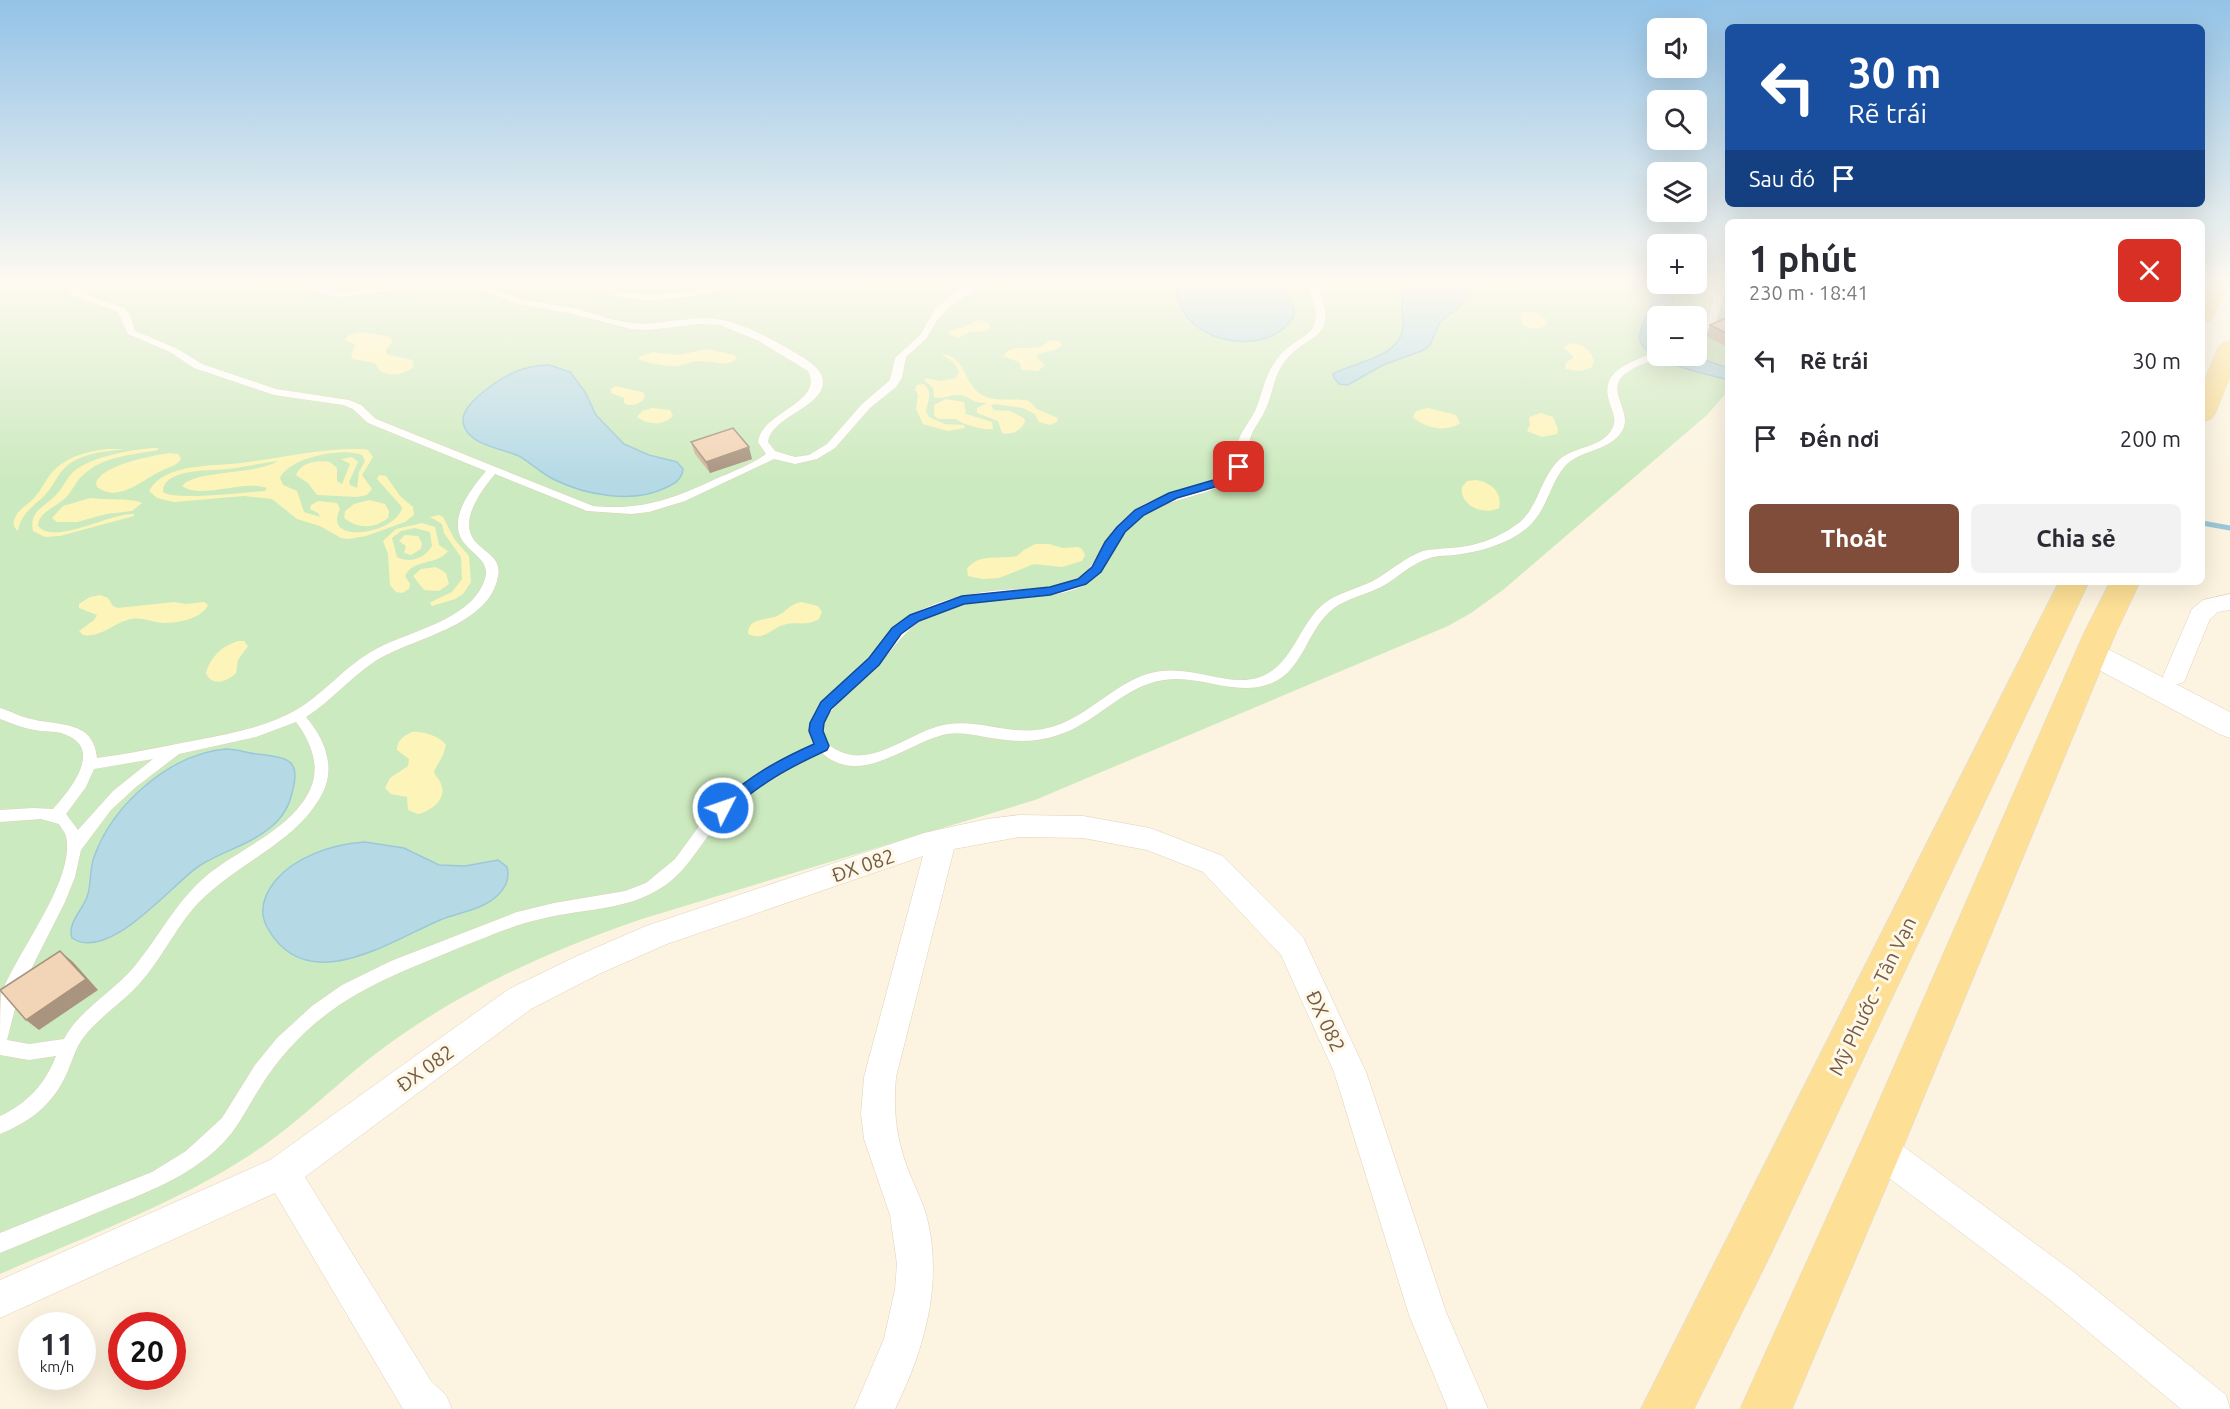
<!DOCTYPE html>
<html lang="vi">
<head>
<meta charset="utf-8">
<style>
  :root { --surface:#fff; --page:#f2f2f3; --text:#2b2b33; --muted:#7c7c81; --accent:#804d3a }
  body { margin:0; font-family:Ubuntu,sans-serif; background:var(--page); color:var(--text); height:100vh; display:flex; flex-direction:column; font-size:22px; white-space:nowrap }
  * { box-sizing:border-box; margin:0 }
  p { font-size:20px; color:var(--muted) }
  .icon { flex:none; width:33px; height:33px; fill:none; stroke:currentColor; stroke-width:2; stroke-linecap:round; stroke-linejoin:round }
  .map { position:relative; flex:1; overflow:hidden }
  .details { position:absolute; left:1725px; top:219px; width:480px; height:366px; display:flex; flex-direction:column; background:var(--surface); border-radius:9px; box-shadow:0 6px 24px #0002 }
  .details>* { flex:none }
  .guide { position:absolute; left:1725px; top:24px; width:480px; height:183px; border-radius:9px; box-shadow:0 6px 24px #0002; background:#1a4fa0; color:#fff; overflow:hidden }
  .controls { position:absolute; left:1647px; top:18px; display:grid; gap:12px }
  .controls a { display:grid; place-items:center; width:60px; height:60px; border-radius:9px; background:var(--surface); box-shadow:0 6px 24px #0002; font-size:30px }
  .speed { position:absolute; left:18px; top:1312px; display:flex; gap:12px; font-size:30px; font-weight:700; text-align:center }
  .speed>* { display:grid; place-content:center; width:78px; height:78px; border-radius:50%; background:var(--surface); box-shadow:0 6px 24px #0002; line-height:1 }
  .speed small { font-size:15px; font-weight:400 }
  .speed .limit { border:9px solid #d22; background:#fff; color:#111 }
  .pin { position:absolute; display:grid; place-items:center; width:51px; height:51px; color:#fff; margin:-26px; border-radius:12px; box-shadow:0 3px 9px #0006 }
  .me { position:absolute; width:66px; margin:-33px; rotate:49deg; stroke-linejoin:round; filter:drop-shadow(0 0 4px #0008) }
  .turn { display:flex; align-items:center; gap:21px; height:126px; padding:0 24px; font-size:27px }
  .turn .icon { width:78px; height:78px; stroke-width:2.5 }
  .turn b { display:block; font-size:42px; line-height:51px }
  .then { display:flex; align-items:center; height:57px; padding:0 24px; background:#0003; gap:12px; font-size:22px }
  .round { display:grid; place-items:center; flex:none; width:63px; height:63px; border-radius:9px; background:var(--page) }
  .head { display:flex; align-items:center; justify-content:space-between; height:102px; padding:0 24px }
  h1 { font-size:36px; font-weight:700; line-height:45px }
  .button { display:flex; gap:12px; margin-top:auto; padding:12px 24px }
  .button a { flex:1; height:69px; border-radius:9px; background:var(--accent); color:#fff; font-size:24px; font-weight:700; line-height:69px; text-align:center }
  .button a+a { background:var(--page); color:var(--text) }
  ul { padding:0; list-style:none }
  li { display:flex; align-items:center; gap:18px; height:78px; padding:0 24px }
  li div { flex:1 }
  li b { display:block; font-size:22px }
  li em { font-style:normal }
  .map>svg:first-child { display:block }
  .green { fill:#cceabf; fill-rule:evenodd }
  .sand { fill:#fdf4b9; fill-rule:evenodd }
  .water { fill:#b5dae6; stroke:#9bc8d8; stroke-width:1.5 }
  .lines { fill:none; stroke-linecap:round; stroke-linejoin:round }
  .stream { stroke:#9bc8d8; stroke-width:5 }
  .service-casing { stroke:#e0d1bc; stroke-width:1 }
  .minor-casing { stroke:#e0d1bc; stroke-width:1 }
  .tertiary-casing { stroke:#e0d1bc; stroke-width:1 }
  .primary-casing { stroke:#ddd8d3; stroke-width:1 }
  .service { fill:#fff; fill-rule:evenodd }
  .minor { fill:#fff; fill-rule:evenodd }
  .tertiary { fill:#fff; fill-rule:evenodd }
  .primary { fill:#fde096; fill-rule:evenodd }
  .wall { fill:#d0b69d }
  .shaded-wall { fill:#a99480 }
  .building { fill:#f2d4b7; stroke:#a99480; stroke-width:1.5 }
  .route { fill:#1a73e8; stroke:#114b97; stroke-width:1.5 }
  .labels { text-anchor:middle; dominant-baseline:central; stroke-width:6; stroke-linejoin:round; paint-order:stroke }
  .near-street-label { font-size:20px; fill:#735b47; stroke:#fff8e6 }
</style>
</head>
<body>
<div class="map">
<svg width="2230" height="1409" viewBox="0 0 2230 1409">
  <rect width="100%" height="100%" fill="#fcf4e0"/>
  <path class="green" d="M0 280H1657L1658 284 1728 280V391L1707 415 1503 590 1471 613 1448 626 1035 800 645 918C559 947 475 984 400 1036 347 1072 304 1120 250 1155 173 1205 84 1237 0 1274ZM1658 316H1696V356H1658Z"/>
  <path class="sand" d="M1528 311 1541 315 1547 320 1546 326 1535 329 1522 325 1521 313Z
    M977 320 988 322 990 327 986 331 970 332 958 338 948 334 950 330 965 327Z
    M362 332 391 337 392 343 386 349V354L412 360 414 366C405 375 391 377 380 371L375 363 353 359 351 355 355 345 344 339 352 334Z
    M1052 340 1059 341 1062 345 1055 350 1038 354 1037 358 1045 365 1038 371 1022 370 1019 362 1003 356C1012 343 1028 350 1040 347 1045 345 1047 341 1052 340Z
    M1572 343C1583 344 1592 351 1594 362L1591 368 1580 371 1565 369 1566 363 1574 357 1563 347Z
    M707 349 734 355 737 358C727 369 713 360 701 361 693 361 686 364 678 366 671 367 642 363 637 358L652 352 679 355Z
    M941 354C967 356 963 384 982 395 996 403 1014 397 1029 401L1037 409 1058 418 1057 422 1050 425 1039 422 1035 414 1023 408 994 404 991 406 994 410 1010 411 1024 418 1025 422C1020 431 1013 435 1002 433L998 421 977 413V408L987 403C970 403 971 396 959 395 949 394 943 400 934 397L933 388 924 380 926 378 941 381 956 378 959 371 954 363Z
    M924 384C933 392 928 401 926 411L929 417 945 424 964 425 965 428 948 431 923 424 916 409 918 395 915 389 917 385Z
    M616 386 642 392 645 395 644 399C639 404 631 407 624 403V398L611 393V389Z
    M946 399 964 402 966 414 992 422 993 429C985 431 961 424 956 419H938L934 415V405Z
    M652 408 670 410 673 416C663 426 648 425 637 417L642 411Z
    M1428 408 1456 415 1460 423C1447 433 1424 428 1413 417L1416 411Z
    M1541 413 1553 417 1558 429 1557 434 1542 437 1527 431 1530 425 1529 417Z
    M158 448V450C132 455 103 456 83 475 75 482 72 493 63 500 54 508 38 513 38 526 55 546 111 512 134 514V516L60 536 45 537 33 531C29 511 44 507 56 495 63 488 66 479 73 472 89 457 136 448 158 448Z
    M107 449H125C103 452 76 453 61 472 55 480 52 488 45 495 34 506 21 513 18 531 14 527 12 524 15 518 18 509 28 505 34 498 46 485 46 474 63 463 76 454 92 451 107 449Z
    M362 449 368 450 373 457 362 475 372 489 367 495 357 497 317 495 308 483 296 475C301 462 318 460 330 462L337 468V481L342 484 350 464 341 459 352 457 358 462 349 482 350 485 357 488 359 472 365 461 362 455C344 447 289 457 280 478L283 485 297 491 304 512 320 517 318 513 310 509 311 505 318 501 337 503 340 509C321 546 398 534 402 507L377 479 379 475 386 476 400 496 413 507 414 515 405 522 366 536 349 539 341 538 320 526 297 519 272 499 244 496 174 502 157 498 149 491C165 461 220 467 248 462 287 457 323 448 362 449ZM278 461C256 475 193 470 182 486 201 500 243 479 267 488L265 491C247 492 174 501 163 492 163 468 211 471 227 469 244 467 261 463 278 461Z
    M169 453 178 454 181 458 180 461C174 467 166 468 159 472 141 481 117 503 97 487L96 483C101 465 151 456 169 453Z
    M1476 480C1490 482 1503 492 1499 508 1485 516 1459 506 1462 487L1467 481Z
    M90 498C102 500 135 498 142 503L132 511 106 514 77 522H57L52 518 63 506Z
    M369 500 385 504 389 511 388 518C374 529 358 529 344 518L345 511 354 504Z
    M439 515 443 517 455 540 469 556 471 582 463 594 455 599 432 606 430 603 433 601 452 592 462 579 461 557 444 533 442 524 430 517Z
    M422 523 435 527 439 545 448 551C437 566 414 558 405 576L410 584 409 589 402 593 396 592 390 585 388 554 383 541 396 529ZM415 528 430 532 432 546C425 558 410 564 397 557L392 538 401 531Z
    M405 535 418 536 422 543 421 549 411 555 404 553 406 546 399 541Z
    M1035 544H1049L1063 548 1078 547 1082 549 1085 555 1082 561 1062 567 1034 564 999 578 982 579 968 576 967 569C980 552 1000 560 1017 556L1024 550Z
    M436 567 446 573 449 584 439 591 424 590 413 576 421 569Z
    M100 595 108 598 113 606 118 608 174 602 186 604 204 602 208 605C202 619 177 623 163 623 151 622 143 617 131 619 113 623 101 638 83 635L79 631 94 620 97 615 79 608V604L90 597Z
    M801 602 818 606 822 612 819 619C808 626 799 622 787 624 771 627 765 642 748 634 748 617 765 621 777 616 786 612 790 604 801 602Z
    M238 641H244L248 646 238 660 236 673C227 682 212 687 206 673 210 657 222 646 238 641Z
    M412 732C423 731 439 736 446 745L443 755 434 771C435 777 439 778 441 784 447 799 432 811 418 814L408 810 407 797 391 794 385 788 390 778 408 766 409 759 397 750C397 740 404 736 412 732Z"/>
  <path class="water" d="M1177 280H1281C1280 296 1297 300 1294 316 1265 364 1169 340 1177 280Z
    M1435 280H1475L1460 306 1440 322 1430 345 1424 350 1383 365 1348 385 1339 384 1334 378 1333 374C1354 362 1399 358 1403 328 1405 312 1397 308 1406 291Z
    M1649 280 1669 284 1673 300 1670 316H1658V356H1694L1728 368V380C1709 374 1635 362 1640 334 1643 322 1650 307 1655 294Z
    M549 365 570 372 585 392 596 415 624 444 649 455 677 462 683 469C682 480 674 484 665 488 632 504 585 495 553 479 541 473 531 463 519 456 503 449 470 445 464 426 459 412 474 400 483 392 503 376 523 365 549 365Z
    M226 749C237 749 247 753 257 754 287 758 302 758 292 793 289 807 282 818 271 827 250 845 222 851 199 866 171 885 109 963 72 938 67 923 82 911 87 897 92 884 89 870 94 857 113 804 170 754 226 749Z
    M365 842 404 848 439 865 465 866 498 860 507 867C510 878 506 887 498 895 483 910 459 912 440 920 389 942 306 999 267 927 258 910 264 895 275 881 296 856 333 844 365 842Z"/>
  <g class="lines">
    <path class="stream" d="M2202 523 2230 528"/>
    <g class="service-casing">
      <path id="service" d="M58 280H67L84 294 124 308 130 315 135 331 176 348 202 364 276 389 349 400 361 405 376 419 593 506C643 511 675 498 720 477 736 470 752 464 766 454L758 442C761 412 825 403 808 371L757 340 720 325 700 324 649 330 631 329 573 314 519 304 479 289 463 286 424 287 340 297C324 295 312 293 301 280H311C335 304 421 279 457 281 481 282 500 293 522 299 538 304 556 304 572 308 588 311 604 318 620 321 648 328 674 319 701 318 735 317 765 336 794 352 804 358 821 367 823 380 826 407 771 416 768 442L775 451 795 457 809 455 827 444 862 404 890 380 895 358 920 335 936 308 951 296 965 288 938 280H954L973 285 986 280H1002L974 291 950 306 938 319 926 339 906 357 902 378 896 387 870 408 835 448 817 459 795 464 774 459 685 501 649 512 631 514 587 511 495 474C482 490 459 519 474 540 483 552 502 557 498 576 490 627 410 638 374 662 350 678 331 701 306 717 324 738 336 766 323 792 297 845 231 864 192 910 173 933 160 961 139 984 122 1003 99 1017 83 1038 75 1049 72 1062 66 1075 53 1104 30 1122 0 1134V1116C27 1104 46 1083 56 1056L29 1060 0 1055C0 1039 0 1010 1 995 16 953 76 880 66 836 65 832 61 828 59 824L41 819 0 822V810L33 808 53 809C70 790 105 748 64 734 57 731 48 732 40 731 26 729 13 724 0 719V708C11 711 20 717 31 719 59 726 94 720 97 758 129 754 160 747 192 741 227 734 265 728 296 710 325 693 346 665 376 649 409 631 467 621 483 584 495 559 468 555 460 536 451 513 473 487 486 471L368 423 353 409 343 405 274 395 194 368 170 352 128 334 118 312 70 294ZM296 722C311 742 321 766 310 790 290 831 238 849 205 877 175 903 159 937 134 967 112 993 80 1009 64 1039L29 1044 7 1040 19 993 65 902 75 877 81 850 111 810 136 787 179 754 256 737ZM153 759 113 791 78 830 66 814 86 787 94 769Z
        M589 280H601L622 292 650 295 678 293 749 281 895 280 891 283C859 284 827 287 795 288 779 288 764 286 749 287 696 291 636 318 589 280Z
        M1316 280H1325L1319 290C1341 344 1301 332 1281 367 1274 379 1272 395 1266 408 1262 419 1253 428 1250 439 1246 452 1250 462 1240 472 1216 498 1173 495 1144 515 1132 523 1121 534 1114 546 1104 562 1099 578 1081 587 1057 598 1029 596 1003 598 983 600 961 603 942 610 903 625 898 647 871 673 853 691 793 731 841 752 877 767 914 728 949 724 985 719 1015 739 1055 726 1089 715 1113 685 1147 674 1189 661 1226 689 1260 677 1295 665 1299 619 1329 600 1344 591 1363 587 1378 578 1393 569 1406 557 1423 551 1432 549 1440 549 1450 548 1473 547 1497 539 1516 525 1539 509 1539 479 1559 460 1574 446 1602 448 1612 429 1617 421 1613 413 1610 404 1598 370 1630 363 1655 352L1658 351V356H1662C1650 362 1636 365 1625 374 1604 391 1634 412 1622 431 1609 452 1581 449 1565 466 1549 485 1547 511 1527 528 1508 544 1480 552 1455 555 1447 556 1438 555 1430 558 1411 563 1398 578 1381 587 1365 595 1348 598 1334 608 1307 628 1304 670 1272 683 1235 698 1201 674 1164 680 1124 685 1095 725 1055 736 1036 742 1017 742 998 739 981 737 964 731 947 734 907 742 860 789 821 752 783 769 746 790 719 822 698 846 686 875 656 891 621 911 579 909 541 919 513 925 487 937 461 947 426 962 390 975 357 994 318 1016 284 1049 261 1086 248 1106 239 1127 222 1144 188 1178 145 1193 101 1211 68 1225 34 1239 0 1253V1233L152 1172 186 1151 222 1118 255 1065 277 1038 312 1006 342 985 391 961 517 912 554 903 625 891 646 883 675 859 708 814 732 791 773 764 813 744C801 718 826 696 845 681 854 673 863 666 871 656 885 640 896 622 916 612 942 599 974 592 1003 590 1027 588 1053 591 1075 580 1091 572 1096 556 1105 542 1113 529 1124 518 1136 509 1164 490 1202 493 1228 472 1240 462 1235 451 1239 439 1243 429 1250 421 1255 411 1262 396 1264 379 1273 365 1294 329 1331 343 1309 290Z
        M1698 280H1707L1717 291 1718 280H1727V286L1716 323 1707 333 1696 339V332L1707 323 1714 298 1705 291Z"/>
    </g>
    <g class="minor-casing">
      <path id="minor" d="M2230 594V610L2218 612 2210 619 2184 682 2175 685 2166 682 2163 676 2192 609 2203 600Z
        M1019 815 1083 816 1150 828 1223 856 1303 937 1366 1072 1446 1312 1488 1409H1448L1409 1315 1334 1072 1281 955 1203 872 1147 850 1083 838 1019 837 954 849 896 1077C893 1109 896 1137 907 1167 913 1183 921 1198 926 1214 944 1280 925 1349 895 1409H854L884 1339 895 1289 897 1264 890 1215 864 1139 861 1114 864 1077 923 856 667 944 599 974 531 1009 305 1177 431 1381 446 1395 452 1409H403L275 1193 0 1318V1280L270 1160 509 989 577 956 646 926 924 833 987 819Z
        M1880 1133 1892 1138 2075 1273 2226 1395 2230 1409H2181L2049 1299 1868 1162 1863 1150 1868 1138Z"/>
    </g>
    <g class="tertiary-casing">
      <path id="tertiary" d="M2091 643 2102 646 2230 712V738L2219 734 2080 660 2076 653 2080 646Z"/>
    </g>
    <g class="primary-casing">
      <path id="primary" d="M2208 280H2230L2213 316 2210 321 2202 323V292Z
        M2230 341V377L2215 414 2211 419 2202 422V385L2218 348 2222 343Z
        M2059 582H2089L1769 1258 1694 1409H1641Z
        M2110 582H2140L2115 635 1902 1150 1792 1409H1740L1864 1135 2083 635Z"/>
    </g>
    <use href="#service" class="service"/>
    <use href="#minor" class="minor"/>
    <use href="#tertiary" class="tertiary"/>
    <use href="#primary" class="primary"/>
  </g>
  <path class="wall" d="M1728 317V347L1706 336 1710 325Z
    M691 442 752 459 710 473 695 454Z"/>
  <path class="shaded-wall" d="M749 447 752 459 710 473 706 462Z
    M60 951 73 962 98 990 39 1030 26 1020Z"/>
  <path class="building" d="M1728 317V334L1710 325Z
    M733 428 749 447 706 462 691 442Z
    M60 951 86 979 26 1020 0 990Z"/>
  <linearGradient id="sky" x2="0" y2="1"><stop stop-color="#93c3e7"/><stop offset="0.59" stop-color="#fefaf1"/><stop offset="1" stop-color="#fefaf1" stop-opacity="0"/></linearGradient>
  <rect width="2230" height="478" fill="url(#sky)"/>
  <path class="route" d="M1239 463 1245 467 1243 469 1225 484 1177 498 1144 515 1125 532 1101 572 1086 584 1050 595 964 604 919 621 901 634 879 665 831 709 824 723 823 731 829 746 827 750C786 769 763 782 728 812H718L716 808 718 804C752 775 774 762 814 744L809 731 810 723 821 702 869 658 892 628 910 615 962 596 1050 587 1078 579 1092 567 1105 542 1117 527 1135 510 1169 493 1217 479Z"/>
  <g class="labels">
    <g class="near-street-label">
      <text transform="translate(863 865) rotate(-19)">ĐX 082</text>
      <text transform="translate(1872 996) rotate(-64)">Mỹ Phước - Tân Vạn</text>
      <text transform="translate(1326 1021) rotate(65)">ĐX 082</text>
      <text transform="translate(425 1068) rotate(-36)">ĐX 082</text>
    </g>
  </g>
</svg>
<div class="controls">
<a><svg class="icon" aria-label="sound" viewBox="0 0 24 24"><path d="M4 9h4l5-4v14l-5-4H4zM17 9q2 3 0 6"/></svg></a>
<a><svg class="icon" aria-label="search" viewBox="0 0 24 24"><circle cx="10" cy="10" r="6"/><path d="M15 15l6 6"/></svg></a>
<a><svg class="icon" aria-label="layers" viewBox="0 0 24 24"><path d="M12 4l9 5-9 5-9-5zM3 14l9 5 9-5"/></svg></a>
<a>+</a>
<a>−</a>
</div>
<div class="speed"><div>11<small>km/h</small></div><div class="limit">20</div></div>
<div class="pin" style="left:1239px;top:467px;background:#d93025"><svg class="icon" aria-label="arrive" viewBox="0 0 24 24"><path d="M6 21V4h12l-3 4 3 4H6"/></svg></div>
<svg class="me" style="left:723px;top:808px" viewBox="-20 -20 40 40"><circle r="17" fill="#1a73e8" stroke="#fff" stroke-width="3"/><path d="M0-11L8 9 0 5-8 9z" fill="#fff"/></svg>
<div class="guide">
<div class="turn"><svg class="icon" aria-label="left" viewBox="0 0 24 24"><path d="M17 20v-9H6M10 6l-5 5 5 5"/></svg><div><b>30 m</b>Rẽ trái</div></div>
<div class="then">Sau đó<svg class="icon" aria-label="arrive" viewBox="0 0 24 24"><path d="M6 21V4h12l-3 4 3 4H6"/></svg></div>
</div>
<section class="details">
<div class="head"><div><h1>1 phút</h1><p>230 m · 18:41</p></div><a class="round" style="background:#d93025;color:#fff"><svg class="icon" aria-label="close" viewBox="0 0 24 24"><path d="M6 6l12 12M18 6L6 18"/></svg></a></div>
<ul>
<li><svg class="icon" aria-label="left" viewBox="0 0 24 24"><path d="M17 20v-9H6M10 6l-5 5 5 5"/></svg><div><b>Rẽ trái</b></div><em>30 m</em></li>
<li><svg class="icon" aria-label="arrive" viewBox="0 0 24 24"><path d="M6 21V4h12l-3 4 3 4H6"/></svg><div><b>Đến nơi</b></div><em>200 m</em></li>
</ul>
<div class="button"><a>Thoát</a><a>Chia sẻ</a></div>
</section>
</div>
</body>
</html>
